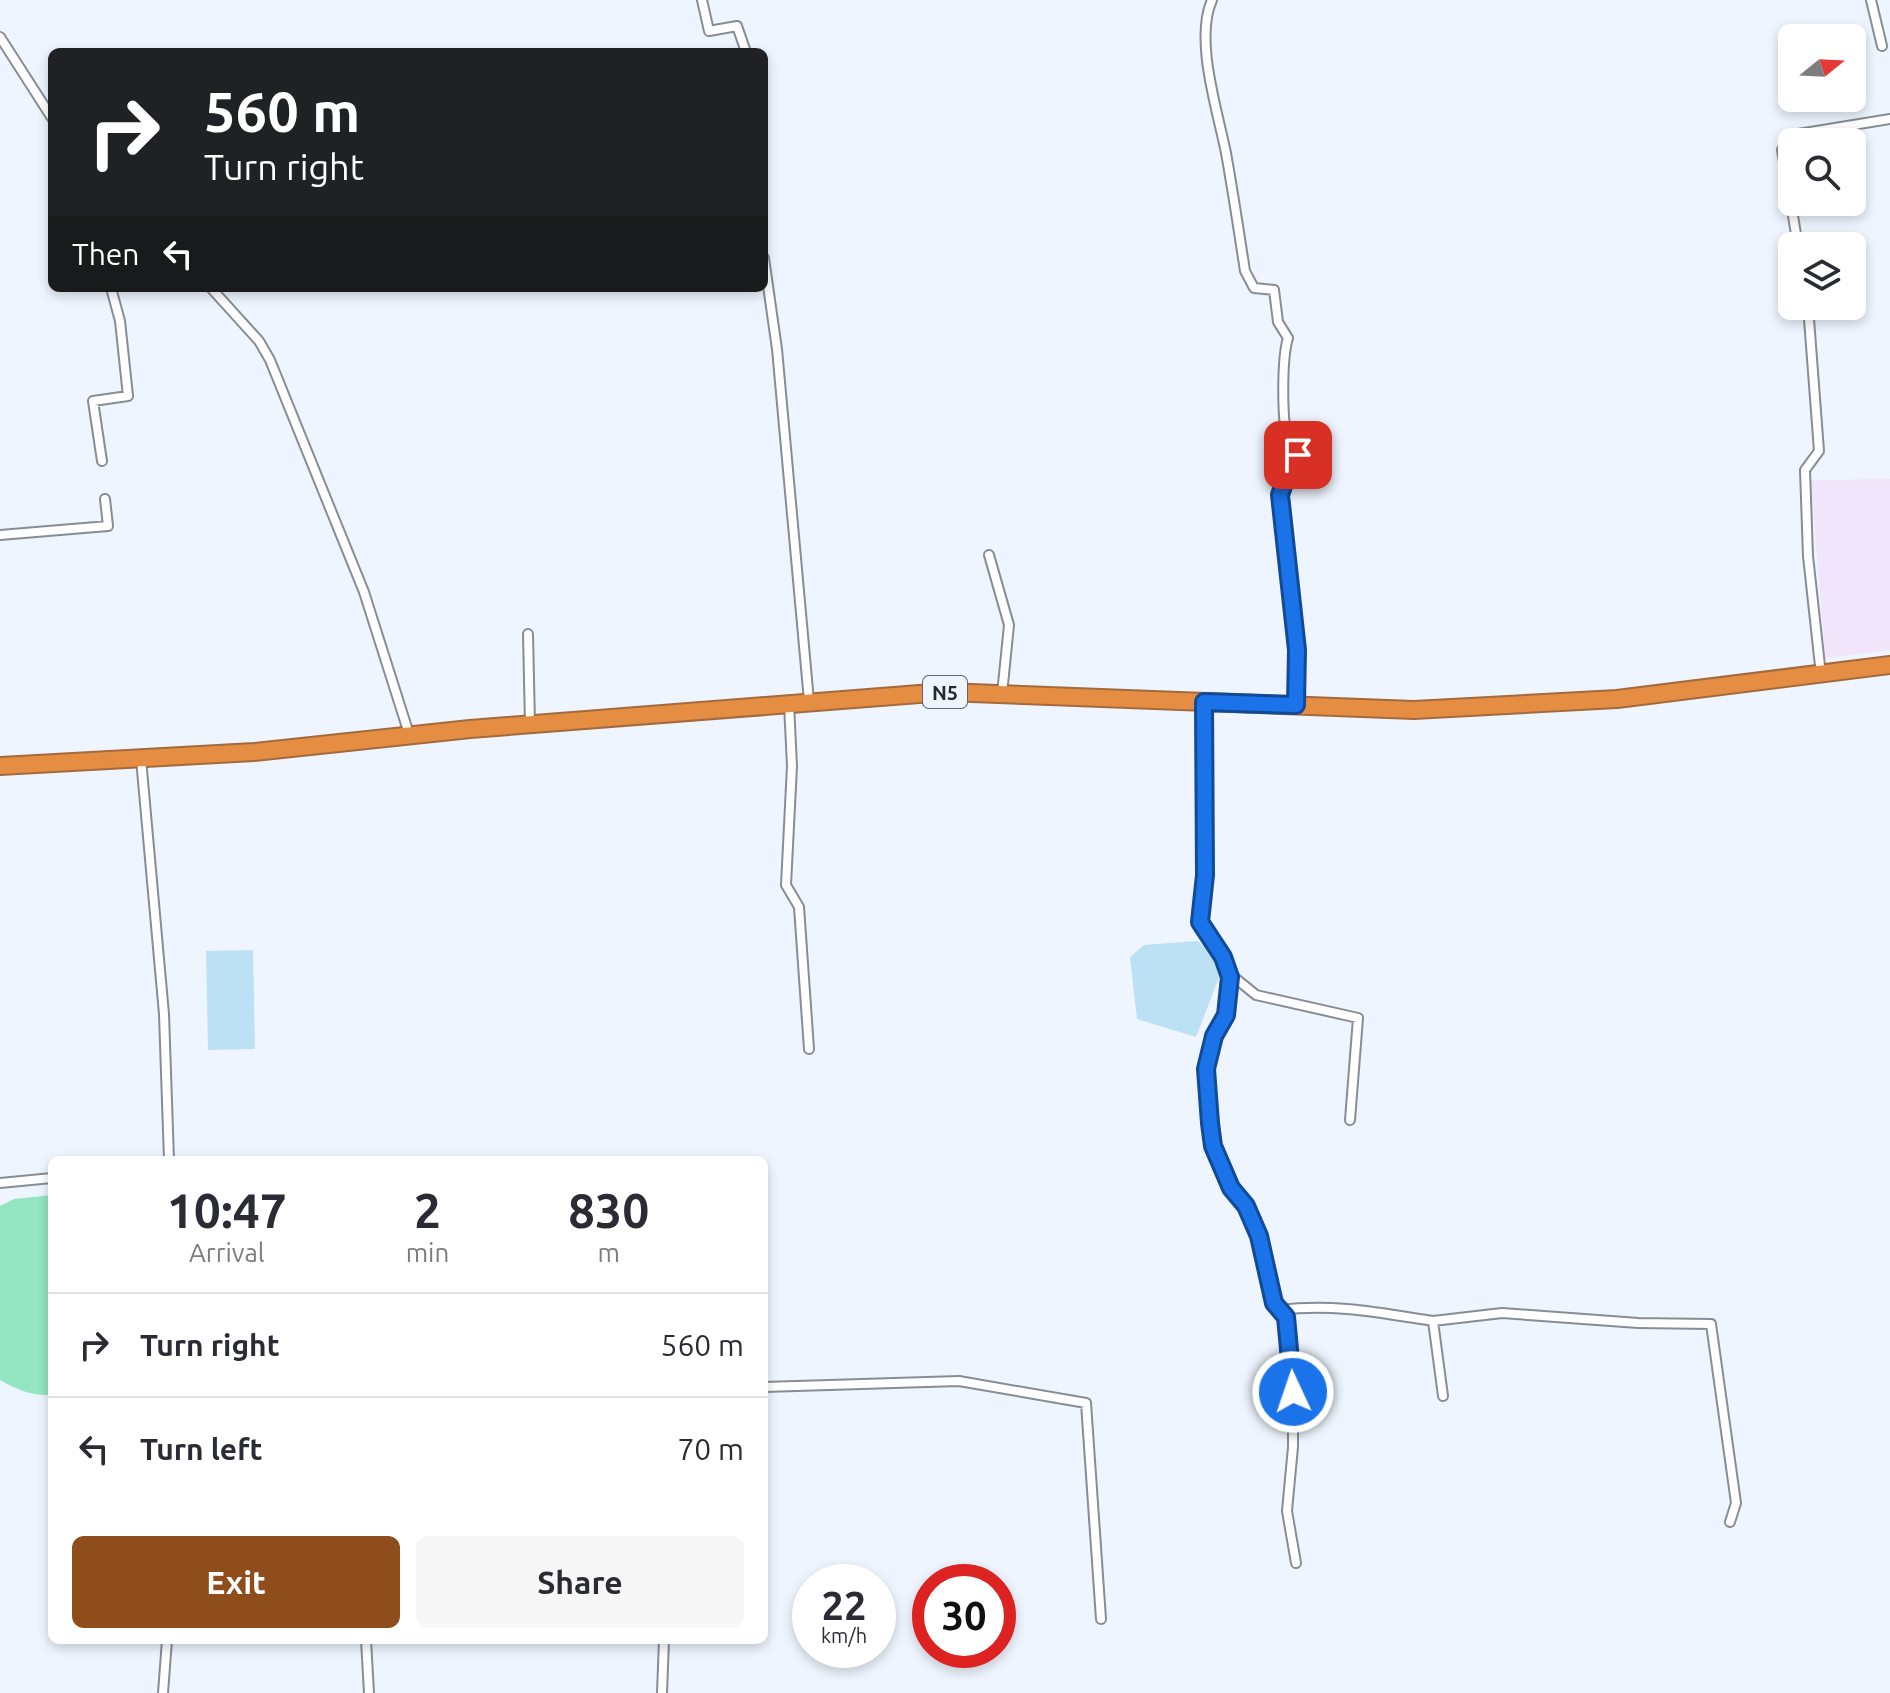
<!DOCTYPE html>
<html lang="en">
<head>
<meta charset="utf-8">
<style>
  :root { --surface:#fff; --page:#f7f7f7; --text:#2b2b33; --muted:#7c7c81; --line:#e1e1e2; --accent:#8f4d1b }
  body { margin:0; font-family:Ubuntu,sans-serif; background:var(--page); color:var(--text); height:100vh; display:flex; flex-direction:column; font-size:30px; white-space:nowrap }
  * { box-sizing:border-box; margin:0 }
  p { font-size:26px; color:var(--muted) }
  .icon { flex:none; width:44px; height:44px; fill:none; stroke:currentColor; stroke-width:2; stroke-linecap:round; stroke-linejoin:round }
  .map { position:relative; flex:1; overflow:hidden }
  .sheet { position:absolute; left:48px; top:1156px; width:720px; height:488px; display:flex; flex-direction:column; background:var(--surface); border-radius:12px; box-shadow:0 4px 12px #0003 }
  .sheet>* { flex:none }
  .hud { position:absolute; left:48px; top:48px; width:720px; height:244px; border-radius:12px; box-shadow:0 4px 12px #0003; background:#202124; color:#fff; overflow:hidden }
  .needle { width:52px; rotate:72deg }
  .fabs { position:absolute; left:1778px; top:24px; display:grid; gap:16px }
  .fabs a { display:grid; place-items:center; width:88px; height:88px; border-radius:12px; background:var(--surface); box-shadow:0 4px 12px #0003; font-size:40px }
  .speed { position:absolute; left:792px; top:1564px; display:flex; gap:16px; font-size:40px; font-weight:700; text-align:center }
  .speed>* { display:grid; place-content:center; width:104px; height:104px; border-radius:50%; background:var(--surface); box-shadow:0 4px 12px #0003; line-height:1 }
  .speed small { font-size:20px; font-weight:400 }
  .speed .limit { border:12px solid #d22; background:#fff; color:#111 }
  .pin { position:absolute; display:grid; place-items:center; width:68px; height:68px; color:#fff; margin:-34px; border-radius:16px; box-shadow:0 4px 12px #0006 }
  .me { position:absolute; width:88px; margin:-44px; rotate:357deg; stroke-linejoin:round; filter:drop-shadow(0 0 6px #0008) }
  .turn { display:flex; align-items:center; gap:28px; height:168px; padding:0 24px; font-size:36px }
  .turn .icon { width:104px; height:104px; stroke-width:2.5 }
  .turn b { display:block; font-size:56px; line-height:68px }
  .then { display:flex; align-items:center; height:76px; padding:0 24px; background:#0003; gap:16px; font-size:30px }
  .eta { display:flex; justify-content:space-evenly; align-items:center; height:136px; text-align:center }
  .eta b { font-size:48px; font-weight:700; line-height:56px }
  .button { display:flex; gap:16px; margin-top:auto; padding:16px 24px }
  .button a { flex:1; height:92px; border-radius:12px; background:var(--accent); color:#fff; font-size:32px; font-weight:700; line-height:92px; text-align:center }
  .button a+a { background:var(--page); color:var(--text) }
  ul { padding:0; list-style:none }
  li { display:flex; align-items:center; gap:24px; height:104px; padding:0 24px; border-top:2px solid var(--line) }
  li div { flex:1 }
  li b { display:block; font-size:30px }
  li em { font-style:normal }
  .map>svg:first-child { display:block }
  .education { fill:#f0e5fa }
  .green { fill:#93e6c1 }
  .water { fill:#bce1f4 }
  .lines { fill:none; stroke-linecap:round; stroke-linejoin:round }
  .street-casing { stroke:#868d94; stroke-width:12 }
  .highway-casing { stroke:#a36a3c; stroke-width:20 }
  .street { stroke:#fff; stroke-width:8 }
  .highway { stroke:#e68d44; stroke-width:16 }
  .route-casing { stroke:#114b97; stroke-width:20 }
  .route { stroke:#1a73e8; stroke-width:14 }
  .labels { text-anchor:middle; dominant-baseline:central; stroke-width:6; stroke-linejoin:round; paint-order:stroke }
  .shield { fill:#eef5fe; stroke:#62666b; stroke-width:2 }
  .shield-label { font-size:20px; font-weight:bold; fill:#26292c }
</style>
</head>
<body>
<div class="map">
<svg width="1890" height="1693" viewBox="0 0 1890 1693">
  <rect width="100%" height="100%" fill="#eef5fe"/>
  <path class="education" d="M1890 479V650L1825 658 1811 480Z"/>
  <path class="green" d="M52 1195V1395C32 1396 17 1390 0 1380V1206L14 1199Z"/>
  <path class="water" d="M1197 941 1225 962 1196 1037 1137 1019 1130 957 1144 945Z
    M253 950 255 1049 208 1050 206 951Z"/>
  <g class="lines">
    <g class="street-casing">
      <path id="street" d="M702 0 709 31 737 26 746 52
        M1212 0C1194 40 1218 112 1226 153 1233 192 1239 232 1245 271L1254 288 1274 290 1278 322 1288 338C1282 357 1281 425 1289 443 1293 452 1298 455 1300 465L1288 471 1280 495 1297 650 1296 705
        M1871 0 1882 46
        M0 37 52 118
        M1798 246 1782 150 1792 135 1890 119
        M764 258 777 349 809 701
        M211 288 259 341 270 360 364 592 410 737
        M1808 306 1819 451 1805 470 1808 556 1821 675
        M102 461 93 401 128 396 120 321 111 288
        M0 535 108 526 105 499
        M989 555 1009 625 1002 694
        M528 634 530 724
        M1203 702 1205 875 1200 922 1223 957 1230 977 1226 1015 1214 1036 1206 1069 1210 1123 1213 1146 1231 1188 1246 1206 1259 1236 1274 1303 1286 1317 1293 1364V1447L1287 1511 1296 1563
        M789 704 792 766 786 885 799 907 809 1049
        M141 759 164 1014 169 1160
        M1229 973 1256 995 1358 1018 1350 1120
        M0 1183 52 1178
        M1280 1310C1333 1303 1381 1313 1433 1321L1443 1396
        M1433 1321 1502 1313 1638 1323 1711 1324 1736 1503 1730 1522
        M764 1387 959 1381 1086 1403 1101 1619
        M366 1640 369 1693
        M163 1693 167 1640
        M662 1693 664 1640"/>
    </g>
    <g class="highway-casing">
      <path id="highway" d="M0 766 254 752 470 729 945 692 1414 710 1617 699 1890 665"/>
    </g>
    <use href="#street" class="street"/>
    <use href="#highway" class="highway"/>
  </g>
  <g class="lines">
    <g class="route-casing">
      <path id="route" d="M1293 1392 1286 1317 1274 1303 1259 1236 1246 1206 1231 1188 1213 1146 1210 1123 1206 1069 1214 1036 1226 1015 1230 977 1223 957 1200 922 1205 875 1204 702 1296 705 1297 650 1280 495 1288 471 1300 465 1298 455"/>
    </g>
    <use href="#route" class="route"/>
  </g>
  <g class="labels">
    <rect class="shield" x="923" y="676" width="44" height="32" rx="6"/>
    <g class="shield-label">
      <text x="945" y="692">N5</text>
    </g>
  </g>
</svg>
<div class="fabs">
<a><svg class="needle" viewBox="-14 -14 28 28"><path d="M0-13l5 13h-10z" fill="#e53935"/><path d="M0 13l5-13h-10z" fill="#7c7c81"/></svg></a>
<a><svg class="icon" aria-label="search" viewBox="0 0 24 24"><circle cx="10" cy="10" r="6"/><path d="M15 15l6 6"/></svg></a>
<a><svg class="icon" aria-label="layers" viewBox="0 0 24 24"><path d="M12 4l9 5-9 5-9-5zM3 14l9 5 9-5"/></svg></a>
</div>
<div class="speed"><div>22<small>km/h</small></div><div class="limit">30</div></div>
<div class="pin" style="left:1298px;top:455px;background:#d93025"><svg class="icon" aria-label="arrive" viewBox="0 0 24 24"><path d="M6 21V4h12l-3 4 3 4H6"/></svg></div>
<svg class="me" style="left:1293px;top:1392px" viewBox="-20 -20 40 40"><circle r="17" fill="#1a73e8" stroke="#fff" stroke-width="3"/><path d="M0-11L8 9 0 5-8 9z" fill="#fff"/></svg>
<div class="hud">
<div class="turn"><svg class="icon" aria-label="right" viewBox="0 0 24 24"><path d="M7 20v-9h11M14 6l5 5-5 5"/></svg><div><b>560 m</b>Turn right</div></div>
<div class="then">Then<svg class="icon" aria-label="left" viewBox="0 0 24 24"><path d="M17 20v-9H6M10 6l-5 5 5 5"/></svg></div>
</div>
<section class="sheet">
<div class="eta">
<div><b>10:47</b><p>Arrival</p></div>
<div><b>2</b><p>min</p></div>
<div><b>830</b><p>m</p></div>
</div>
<ul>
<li><svg class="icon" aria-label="right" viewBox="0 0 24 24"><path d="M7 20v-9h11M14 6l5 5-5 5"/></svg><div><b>Turn right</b></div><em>560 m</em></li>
<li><svg class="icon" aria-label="left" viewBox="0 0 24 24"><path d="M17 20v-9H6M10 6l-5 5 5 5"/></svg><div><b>Turn left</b></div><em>70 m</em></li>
</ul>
<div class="button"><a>Exit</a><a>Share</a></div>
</section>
</div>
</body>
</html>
